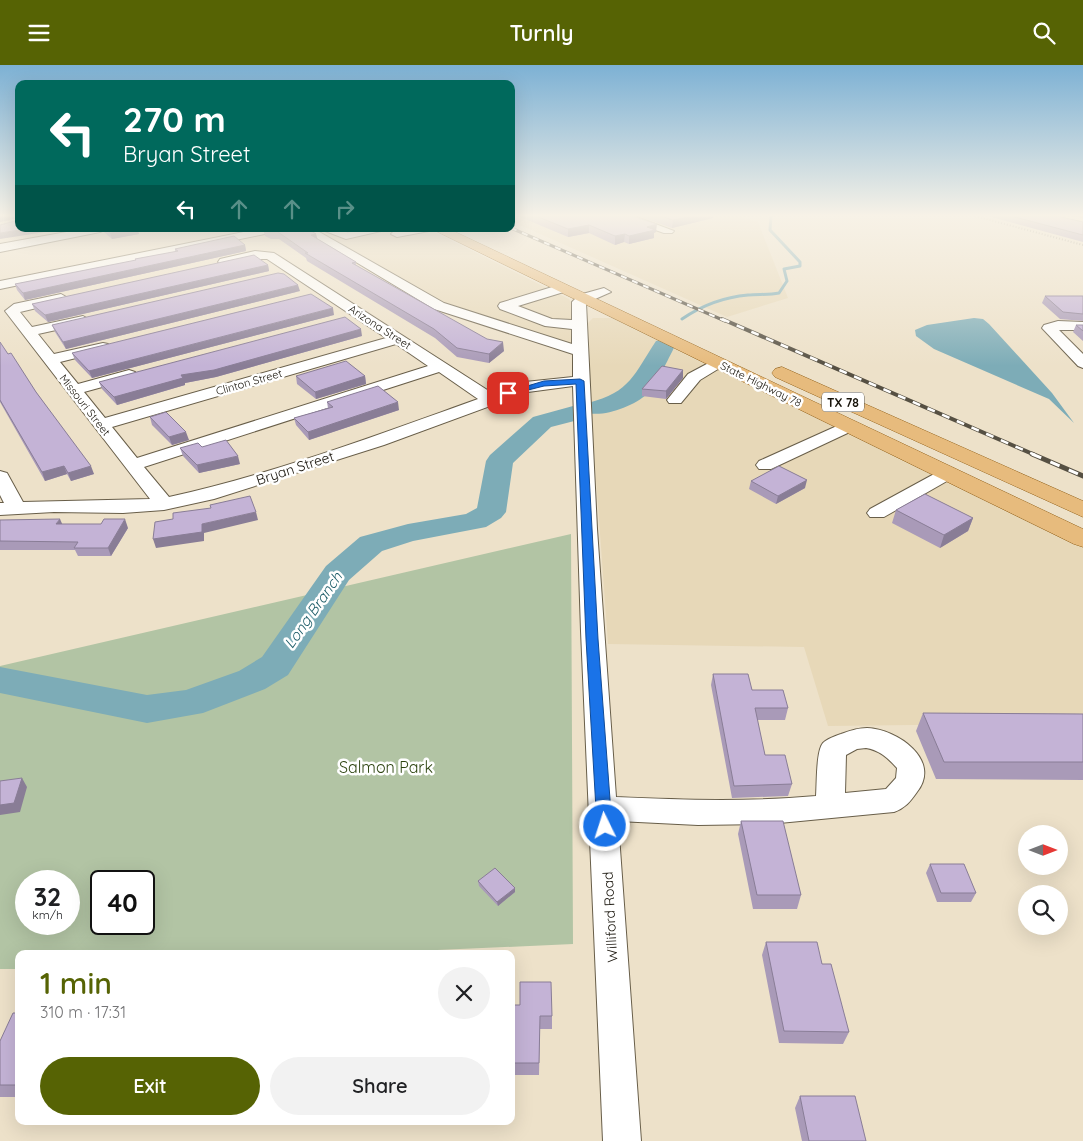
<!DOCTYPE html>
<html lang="en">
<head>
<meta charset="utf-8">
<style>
  :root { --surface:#fff; --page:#f2f2f2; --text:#202124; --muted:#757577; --accent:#566304 }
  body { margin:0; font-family:Quicksand,sans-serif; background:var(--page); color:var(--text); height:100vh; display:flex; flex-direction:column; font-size:19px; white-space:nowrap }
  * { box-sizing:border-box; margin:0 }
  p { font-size:16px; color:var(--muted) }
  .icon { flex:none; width:28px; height:28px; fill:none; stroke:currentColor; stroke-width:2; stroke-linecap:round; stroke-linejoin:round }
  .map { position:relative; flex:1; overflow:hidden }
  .drawer { position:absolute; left:15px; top:885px; width:500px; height:175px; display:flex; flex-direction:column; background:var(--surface); border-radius:10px; box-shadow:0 5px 20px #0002 }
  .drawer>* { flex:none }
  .guide { position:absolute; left:15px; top:15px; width:500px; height:152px; border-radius:10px; box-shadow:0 5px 20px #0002; background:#00695c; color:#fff; overflow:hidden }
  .needle { width:32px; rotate:90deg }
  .fabs { position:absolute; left:1018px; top:760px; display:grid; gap:10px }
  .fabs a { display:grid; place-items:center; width:50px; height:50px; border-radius:50%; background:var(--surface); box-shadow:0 5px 20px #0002; font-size:25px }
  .speed { position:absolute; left:15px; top:805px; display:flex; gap:10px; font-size:25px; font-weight:700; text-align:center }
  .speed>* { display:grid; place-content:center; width:65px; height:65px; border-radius:50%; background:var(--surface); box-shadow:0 5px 20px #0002; line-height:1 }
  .speed small { font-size:12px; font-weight:400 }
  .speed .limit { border:2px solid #111; border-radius:8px; background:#fff; color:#111 }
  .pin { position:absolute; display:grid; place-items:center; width:42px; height:42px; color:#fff; margin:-21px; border-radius:10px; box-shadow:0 2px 8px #0006 }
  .me { position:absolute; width:55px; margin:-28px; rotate:356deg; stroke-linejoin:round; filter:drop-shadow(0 0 4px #0008) }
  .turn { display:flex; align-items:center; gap:18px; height:105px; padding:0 25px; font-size:22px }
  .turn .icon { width:65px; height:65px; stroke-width:2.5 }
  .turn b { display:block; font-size:35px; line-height:42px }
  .lanes { display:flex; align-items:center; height:48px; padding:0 25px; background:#0003; justify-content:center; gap:25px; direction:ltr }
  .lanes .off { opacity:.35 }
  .round { display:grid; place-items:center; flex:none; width:52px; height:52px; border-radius:26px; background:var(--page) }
  .summary { display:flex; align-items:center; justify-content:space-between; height:85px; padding:0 25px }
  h1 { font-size:30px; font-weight:600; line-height:38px; color:var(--accent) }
  .button { display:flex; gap:10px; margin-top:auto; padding:10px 25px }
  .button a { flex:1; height:58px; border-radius:30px; background:var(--accent); color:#fff; font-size:20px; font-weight:600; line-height:58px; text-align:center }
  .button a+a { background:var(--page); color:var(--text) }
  header { display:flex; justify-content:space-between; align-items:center; height:65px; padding:0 25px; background:var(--accent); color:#fff; font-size:22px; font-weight:600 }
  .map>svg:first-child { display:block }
  .built { fill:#e7d8b8 }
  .green { fill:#b2c4a4; fill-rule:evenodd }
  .water { fill:#7dacb7 }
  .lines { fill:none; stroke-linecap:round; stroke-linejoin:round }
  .stream { stroke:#7dacb7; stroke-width:3 }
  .river { fill:#7dacb7; fill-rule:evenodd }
  .minor-casing { stroke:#685e49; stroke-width:2 }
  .major-casing { stroke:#94631c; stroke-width:1 }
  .path { stroke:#a19886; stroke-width:2; stroke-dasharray:1 2; stroke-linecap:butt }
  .minor { fill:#fff; fill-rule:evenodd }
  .major { fill:#e7bb7d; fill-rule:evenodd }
  .rail-far2-casing { stroke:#565043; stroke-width:3 }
  .rail-far1-casing { stroke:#565043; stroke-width:4 }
  .rail-casing { stroke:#565043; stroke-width:5 }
  .rail-far2 { stroke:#fff; stroke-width:2; stroke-dasharray:6; stroke-linecap:butt }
  .rail-far1 { stroke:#fff; stroke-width:2.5; stroke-dasharray:8; stroke-linecap:butt }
  .rail { stroke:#fff; stroke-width:3; stroke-dasharray:10; stroke-linecap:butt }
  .wall { fill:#a99ab8 }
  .shaded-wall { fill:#897d96 }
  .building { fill:#c4b3d6; stroke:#897d96 }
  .route { fill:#1a73e8; stroke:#114b97 }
  .labels { text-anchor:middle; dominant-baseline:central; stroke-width:5; stroke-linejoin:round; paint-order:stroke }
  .far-street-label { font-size:11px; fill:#17130a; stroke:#fff }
  .shield { fill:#fff; stroke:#5d5a54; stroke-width:1 }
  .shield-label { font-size:12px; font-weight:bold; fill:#17130a }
  .street-label { font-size:14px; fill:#17130a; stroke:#fff }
  .water-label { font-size:15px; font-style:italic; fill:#1d5d69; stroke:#fff }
  .near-park-label { font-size:16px; fill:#2e4511; stroke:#fff }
</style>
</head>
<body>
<header><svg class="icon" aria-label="menu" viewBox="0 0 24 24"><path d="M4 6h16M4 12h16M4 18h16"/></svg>Turnly<svg class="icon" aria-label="search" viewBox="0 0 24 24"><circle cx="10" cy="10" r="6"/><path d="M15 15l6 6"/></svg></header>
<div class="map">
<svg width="1083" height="1076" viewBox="0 0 1083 1076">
  <rect width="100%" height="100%" fill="#ede1c9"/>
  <path class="built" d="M511 151H739L758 157 788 233 727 252 511 156Z
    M307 164H428L569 234 573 241V284L435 238Z
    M593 253H613L1083 481V658L828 661 804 582 608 579 585 261Z"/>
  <path class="green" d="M571 469 573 879 348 889H19V904H0V601ZM26 816H69V859H26ZM101 816H144V859H101Z"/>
  <path class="water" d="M974 253 983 254 989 259 1052 328 1074 358 1049 334 934 284 916 271 915 265 927 260Z"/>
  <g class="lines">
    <path class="stream" d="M682 254C701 241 725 232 748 230 758 229 769 230 779 228L787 216 784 204 800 201V197L770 165 771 151"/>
    <path class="river" d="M664 274 672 276 675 281C668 294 657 319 647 329 634 341 605 352 588 348L585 343 588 338C631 327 634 309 656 276Z
      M573 341 582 344 586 349 582 354 551 362 513 398 506 447 501 453 486 462 413 476 382 486 349 515 288 610 265 624 203 648 147 658 0 628V602L147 630 186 625 239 606 262 592 326 501 360 472 408 459 466 449 477 443 486 396 490 390 533 352Z"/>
    <g class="minor-casing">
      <path id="minor" d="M620 151H634L674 166 672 168H664L621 153Z
        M83 164H106L100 167 0 187V179Z
        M259 164H280L274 167 0 224V216Z
        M301 164H314L444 238 572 279V264L545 261 500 244 498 241 500 238 562 219 569 223 567 226 518 241 552 254 572 255V237L579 230 604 223 611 227 586 238 597 464 616 732C683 735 749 737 816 731 817 719 816 686 823 678 827 674 835 671 841 669 849 666 858 663 867 663 897 664 942 695 917 727 910 737 905 743 894 747L769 759 698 760 618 756 641 1076H603L581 566 573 321 528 327 384 380 214 434 164 445 123 448 54 447 0 450V438H4L0 430V406L7 408 23 437 150 434 5 246 14 239 61 229 68 233 66 236 20 247 32 262 83 251 90 255 88 258 38 269 54 289 103 278 108 279 110 282 108 285 60 297 78 319 129 305 135 307 137 310 135 313 84 327 105 353 386 273 267 194H255L224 201 218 197 220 194 255 186 274 188 492 328 525 317 573 312V289L434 244ZM396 279 428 301 137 393 112 362ZM439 307 478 334C377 370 274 409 169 432L144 402ZM866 683C879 685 888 693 897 703L896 713 886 724 845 728 846 690 857 684Z
        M320 164C330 163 336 165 345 167 352 168 372 163 383 164L381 166 346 174Z
        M407 164H431L429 166 397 172 391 169 393 167Z
        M1058 256 1083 257V265H1059L1083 289V303L1078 301 1042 263 1044 260Z
        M718 293 723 295 726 298 723 301 700 315 681 338H669L667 335 688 309Z
        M848 356 854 357 857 361 854 365 771 404H759L756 400 759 396Z
        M947 402 954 404 956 408 954 412 884 452H870L867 448 870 444Z"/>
    </g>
    <g class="major-casing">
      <path id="major" d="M432 164H449L1083 464V482L1074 479Z
        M782 302 1083 436V452L775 312 772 308 775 304Z"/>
    </g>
    <path class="path" d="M975 151 1083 180"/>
    <use href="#minor" class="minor"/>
    <use href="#major" class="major"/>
    <g class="rail-far2-casing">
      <path id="rail-far2" d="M511 163 725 256"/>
    </g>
    <g class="rail-far1-casing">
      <path id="rail-far1" d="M722 254 1035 390"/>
    </g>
    <g class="rail-casing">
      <path id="rail" d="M1032 389 1083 411"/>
    </g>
    <use href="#rail-far2" class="rail-far2"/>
    <use href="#rail-far1" class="rail-far1"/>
    <use href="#rail" class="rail"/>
  </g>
  <path class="wall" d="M518 151H632L656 167 654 168V173L629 179 624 177 615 180 589 168 568 172Z
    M638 151H713V153L672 163Z
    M988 151H1057L1083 157V177Z
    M1073 151H1083V153Z
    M103 164H137L139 169 112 174 104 167Z
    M263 164 316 169 317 174 356 197V200L504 286 489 298 457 292 435 273 307 196 306 193 279 174H271L265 171Z
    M245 180 246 186 25 235 17 225 15 219 136 196 135 194 175 187V184Z
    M268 200 269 206 48 257 35 246 32 239Z
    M300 226 66 284 55 267 52 260Z
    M1045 231H1083V256L1060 254 1042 238Z
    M334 250 92 313 75 295 72 288Z
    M1076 260H1083V276L1073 267Z
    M362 271 216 312 185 318V320L117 340 102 324 99 317Z
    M0 277 8 289 36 327 94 409 71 416 67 409 45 416 0 337Z
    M683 305V313L666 334 642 331V324Z
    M296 311H365L366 319 316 334 297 319Z
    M327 337 399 345 309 375 296 360 294 353 328 343Z
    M150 352 189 375 172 380 152 360Z
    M202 382 240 399 199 408 183 391 180 383Z
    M751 416 805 423 776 439 749 424Z
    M896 445 973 453 968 466 940 483 892 458Z
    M0 455 62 459 128 463 111 491H78L75 485H0Z
    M713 609 752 625 788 643 785 655H757L765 690 792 719 788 731 732 733 711 620Z
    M923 648 1083 649V715L936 714 916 666Z
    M741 756 801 830 797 844H753L738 769Z
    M930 799 976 828 971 837H937L926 808Z
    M478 816 515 823V827L498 841 479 821Z
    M766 877 822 899 849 967 843 979 779 978 762 890Z
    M511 940 552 951V964H540L539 1010H511Z
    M19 948V1032H0V976Z
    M800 1031 866 1076H802L795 1043Z"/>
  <path class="shaded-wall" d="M0 151H18L19 153 0 157Z
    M692 151H713V153L672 163 673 155Z
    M657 159 656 167 654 168V173L629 179V171L647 162Z
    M589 160V168L568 172V164Z
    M27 164H64L0 174V168Z
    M135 164H137L139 169 112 174 110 168Z
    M348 164H361L348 165Z
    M316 169 318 176 311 170Z
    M625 169 624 177 615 180V171Z
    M245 180 246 186 25 235 23 228Z
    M268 200 269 206 48 257 45 250Z
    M298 220 300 226 66 284 63 277Z
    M333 243 334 250 92 313 89 306Z
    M361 264 362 271 216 312 185 318V320L117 340 114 332 181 310Z
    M503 277 504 286 489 298V289Z
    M683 305V313L666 334V326Z
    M365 311 366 319 316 334 315 327Z
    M398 337 399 345 309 375 308 367Z
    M186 367 189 375 172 380 169 372Z
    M238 391 240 399 199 408 197 400Z
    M64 401 67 409 45 416 42 407Z
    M91 401 94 409 71 416 68 408Z
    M807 415 805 423 776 439 778 431Z
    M256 447 258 455 204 468V476L156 483 153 474 202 459Z
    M973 453 968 466 940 483 944 470Z
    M60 454 64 463 56 459Z
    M125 454 128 463 111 491 108 483Z
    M22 713 27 722 20 747 0 750V740Z
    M515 823V827L498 841 497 837Z"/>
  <path class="building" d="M536 151H632L657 159 647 162 655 165 629 171 625 169 615 171 589 160 568 164Z
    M660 151H692L673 155Z
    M1011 151H1057L1083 157V170Z
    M19 155V164H27L0 168V160Z
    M105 164H135L110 168Z
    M263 164H308L316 169 311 170 356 197 352 198 487 274 503 277 489 289 457 283 434 264 305 188H308L278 167H269Z
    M234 171 245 180 23 228 15 219 136 195 135 194 178 186 175 184Z
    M254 190 268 200 45 250 32 239Z
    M278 208 284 209 298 220 63 277 52 260Z
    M311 229 333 243 89 306 72 288Z
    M1045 231H1083V249L1063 247Z
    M345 252 361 264 214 305 181 310 183 313 114 332 99 317Z
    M1076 260H1083V266Z
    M0 277 8 289 11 288 36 327 91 401 68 408 64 401 42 407 0 335Z
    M346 296 365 311 315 327 296 311Z
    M662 301 683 305 666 326 642 324Z
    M378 321 398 337 308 367 294 353 333 342 327 337Z
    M166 347 186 367 169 372 150 352Z
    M226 375 238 391 197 400 180 383 198 378 202 382Z
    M779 401 807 415 778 431 751 416Z
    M925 429 973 453 944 470 896 445Z
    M250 431 256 447 202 459V467L153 474 155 457 173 454V448L211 443 210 440Z
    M60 454 56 459H101L104 454H125L108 483H74L78 477 0 476V455Z
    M713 609H748L752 625H783L788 643H755L765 690H785L792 719 734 721Z
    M923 648 1083 649V697H944Z
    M22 713 14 738 0 740V716Z
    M741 756H783L801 830H757Z
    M930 799H964L976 828H941Z
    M495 803 515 823 497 837 478 816Z
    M766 877H817L822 899H831L849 967 784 966Z
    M520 917H551L552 951H540L539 998H511V940H520Z
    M13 948H19V1020H0V976Z
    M800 1031H855L866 1076H809Z"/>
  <linearGradient id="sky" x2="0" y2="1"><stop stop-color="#7db1d4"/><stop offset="0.5" stop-color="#f7f2e7"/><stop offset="1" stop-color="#f7f2e7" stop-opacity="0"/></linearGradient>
  <rect width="1083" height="301" fill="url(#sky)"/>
  <path class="route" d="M580 314 584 316 598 574 612 761 610 766 605 767 600 766 597 761 586 574 576 319 544 321 508 330 504 328 544 316Z"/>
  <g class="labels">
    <g class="far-street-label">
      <text transform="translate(380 262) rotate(33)">Arizona Street</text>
      <text transform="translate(249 317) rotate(-16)">Clinton Street</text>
      <text transform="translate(761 319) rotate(26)">State Highway 78</text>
      <text transform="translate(85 340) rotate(52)">Missouri Street</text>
    </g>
    <rect class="shield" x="822" y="327.5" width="42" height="19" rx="4"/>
    <g class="shield-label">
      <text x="843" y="337">TX 78</text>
    </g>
    <g class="street-label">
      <text transform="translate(295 403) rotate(-18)">Bryan Street</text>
      <text transform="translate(610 852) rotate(-93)">Williford Road</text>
    </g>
    <g class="water-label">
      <text transform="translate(313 545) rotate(-55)">Long Branch</text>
    </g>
    <g class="near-park-label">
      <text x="386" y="702">Salmon Park</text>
    </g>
  </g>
</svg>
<div class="fabs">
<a><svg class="needle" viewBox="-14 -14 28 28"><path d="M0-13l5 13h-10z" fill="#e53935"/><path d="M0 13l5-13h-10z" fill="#757577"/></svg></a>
<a><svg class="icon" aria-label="search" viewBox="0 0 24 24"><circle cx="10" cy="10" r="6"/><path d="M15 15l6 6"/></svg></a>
</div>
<div class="speed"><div>32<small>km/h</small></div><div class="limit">40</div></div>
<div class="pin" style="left:508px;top:328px;background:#d93025"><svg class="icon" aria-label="arrive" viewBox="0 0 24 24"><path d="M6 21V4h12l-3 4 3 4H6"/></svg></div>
<svg class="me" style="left:605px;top:761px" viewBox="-20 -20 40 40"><circle r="17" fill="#1a73e8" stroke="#fff" stroke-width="3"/><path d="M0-11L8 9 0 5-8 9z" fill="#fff"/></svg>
<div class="guide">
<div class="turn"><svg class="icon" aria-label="left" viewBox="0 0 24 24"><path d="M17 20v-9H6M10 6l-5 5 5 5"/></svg><div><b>270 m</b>Bryan Street</div></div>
<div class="lanes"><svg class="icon" aria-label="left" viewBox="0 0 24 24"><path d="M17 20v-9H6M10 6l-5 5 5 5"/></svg><svg class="icon off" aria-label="ahead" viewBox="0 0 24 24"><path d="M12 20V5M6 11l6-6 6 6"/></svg><svg class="icon off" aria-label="ahead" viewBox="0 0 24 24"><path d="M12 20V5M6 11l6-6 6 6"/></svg><svg class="icon off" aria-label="right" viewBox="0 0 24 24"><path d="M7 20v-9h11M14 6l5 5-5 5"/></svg></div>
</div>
<section class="drawer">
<div class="summary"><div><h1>1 min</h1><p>310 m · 17:31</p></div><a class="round"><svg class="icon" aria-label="close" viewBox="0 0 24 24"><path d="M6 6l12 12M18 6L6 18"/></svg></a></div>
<div class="button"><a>Exit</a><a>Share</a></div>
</section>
</div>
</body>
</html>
